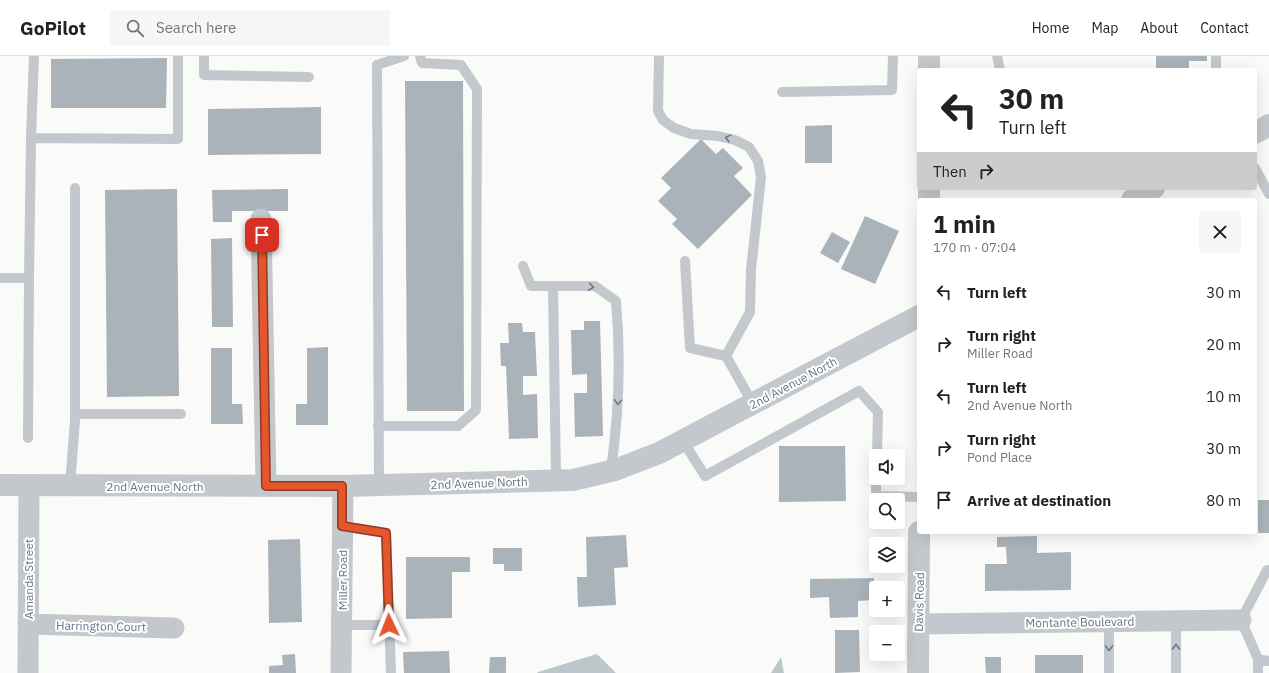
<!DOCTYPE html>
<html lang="en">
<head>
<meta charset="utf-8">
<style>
  :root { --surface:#fff; --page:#f6f6f6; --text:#222; --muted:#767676; --line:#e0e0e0 }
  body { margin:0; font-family:"IBM Plex Sans",sans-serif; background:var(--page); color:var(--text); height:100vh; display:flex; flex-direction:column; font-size:15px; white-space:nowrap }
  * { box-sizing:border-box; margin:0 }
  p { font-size:13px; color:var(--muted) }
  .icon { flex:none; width:22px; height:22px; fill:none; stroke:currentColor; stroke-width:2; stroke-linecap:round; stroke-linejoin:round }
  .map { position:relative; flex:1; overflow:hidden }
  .drawer { position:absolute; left:917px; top:142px; width:340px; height:336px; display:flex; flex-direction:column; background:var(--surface); border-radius:4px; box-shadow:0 4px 16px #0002 }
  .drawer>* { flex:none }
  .hud { position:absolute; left:917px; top:12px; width:340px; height:122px; border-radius:4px; box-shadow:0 4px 16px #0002; background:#fff; color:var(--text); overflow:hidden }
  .tools { position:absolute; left:869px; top:393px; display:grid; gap:8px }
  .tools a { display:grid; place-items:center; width:36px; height:36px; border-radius:4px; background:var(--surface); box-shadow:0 4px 16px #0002; font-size:20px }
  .pin { position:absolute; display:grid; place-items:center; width:34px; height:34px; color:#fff; margin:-17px; border-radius:8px; box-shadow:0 2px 6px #0006 }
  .me { position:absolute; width:44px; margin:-22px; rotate:358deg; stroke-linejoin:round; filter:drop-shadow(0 0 3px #0008) }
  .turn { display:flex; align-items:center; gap:14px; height:84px; padding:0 16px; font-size:18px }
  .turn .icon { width:52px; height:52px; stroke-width:2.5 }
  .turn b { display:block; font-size:28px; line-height:34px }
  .then { display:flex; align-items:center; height:38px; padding:0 16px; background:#0003; gap:8px; font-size:15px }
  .round { display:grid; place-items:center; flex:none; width:42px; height:42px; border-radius:4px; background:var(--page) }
  .summary { display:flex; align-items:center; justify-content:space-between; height:68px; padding:0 16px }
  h1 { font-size:24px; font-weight:700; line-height:30px }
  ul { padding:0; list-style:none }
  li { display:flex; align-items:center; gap:12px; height:52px; padding:0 16px }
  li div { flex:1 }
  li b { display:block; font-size:15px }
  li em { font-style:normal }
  header { display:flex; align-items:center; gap:24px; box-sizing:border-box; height:56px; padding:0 20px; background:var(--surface); border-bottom:1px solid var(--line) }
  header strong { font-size:19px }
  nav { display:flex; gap:22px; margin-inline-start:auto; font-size:14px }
  .search { width:280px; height:36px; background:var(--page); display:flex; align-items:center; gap:10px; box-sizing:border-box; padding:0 14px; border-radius:4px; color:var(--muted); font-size:15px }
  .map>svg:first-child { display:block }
  .water { fill:#bbc7cb }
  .building { fill:#aab3b9 }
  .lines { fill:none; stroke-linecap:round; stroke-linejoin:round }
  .service { stroke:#c3c8cc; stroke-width:10 }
  .minor { stroke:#c3c8cc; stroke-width:21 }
  .tertiary { stroke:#c3c8cc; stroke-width:22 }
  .oneway { stroke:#6a7a87 }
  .route-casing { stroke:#94391e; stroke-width:10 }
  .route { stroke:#e4572e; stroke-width:7 }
  .labels { text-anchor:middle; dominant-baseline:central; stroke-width:4; stroke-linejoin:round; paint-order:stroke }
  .street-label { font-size:12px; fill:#657683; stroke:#fff }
</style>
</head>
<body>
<header>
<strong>GoPilot</strong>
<div class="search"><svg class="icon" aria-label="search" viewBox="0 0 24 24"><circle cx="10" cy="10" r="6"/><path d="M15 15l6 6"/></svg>Search here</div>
<nav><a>Home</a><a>Map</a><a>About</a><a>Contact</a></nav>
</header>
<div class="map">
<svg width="1269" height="617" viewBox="0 0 1269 617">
  <rect width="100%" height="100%" fill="#fafaf8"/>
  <path class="water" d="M597 598 616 617H537L538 616Z
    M781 601 784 617H771Z"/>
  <path class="building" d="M1156 0H1207V5H1189V14H1156Z
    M167 2 166 52H51V3Z
    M405 25H463L464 355H407Z
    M321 51V98L208 99V53Z
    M832 69V107H805V70Z
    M701 83 716 98 723 92 743 112 734 120 752 139 698 193 672 168 677 163 658 145 671 132 661 122Z
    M177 133 179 340 107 341 105 134Z
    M288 133V155H232V166H213L212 134Z
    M865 160 899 175 875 228 841 213Z
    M832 176 850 186 838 207 820 197Z
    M232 182 233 271H212L211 183Z
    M584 265H600L603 380 575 381 574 337H587V318L572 319 571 274H584Z
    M508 267H522L523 276H535L537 320H523V339L537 338 538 382 509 383 506 310H501L500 287H509Z
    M328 291V369H296V348H307V292Z
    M211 292H232V348H242L243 368H211Z
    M779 390H845L846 445 779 446Z
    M1258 444H1269V477H1258Z
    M626 479 628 511 614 512 616 549 578 551 577 521H587L586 481Z
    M1037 480V497L1071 496V534L985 535V508H1007L1006 491H997V481Z
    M300 483 302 566 269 567 268 484Z
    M493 492H522V515H504V508H493Z
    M406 501H470V516H452V562L406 563Z
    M874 522V544L858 545V561L830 562 829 541 810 542V523Z
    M835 574H859L860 616 835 617Z
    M449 595 450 617H404L403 596Z
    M295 598 296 617H269V610L283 609 282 599Z
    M1035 599H1083V617H1035Z
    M490 601H506V617H489Z
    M985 601H1001V617H986Z"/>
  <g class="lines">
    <path class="service" d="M204 0V19L309 21
      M659 0 658 55 663 64 674 72 691 78 718 80 735 84 749 91 758 105 761 121 751 214 750 256 726 300
      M997 0 1000 14
      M1216 14V0
      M782 36 892 34 893 0
      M31 82 178 83V0
      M1255 112 1269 138
      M685 205 690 292 726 300 753 348
      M523 210 531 230H553L556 424
      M0 222H29L31 82 34 0
      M553 230H595L616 245C621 302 619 358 611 414
      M75 358H181
      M378 370H458L476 354 477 33 461 9 422 7 420 0
      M28 382 29 222
      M683 385 705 420 859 335 878 356 877 400
      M876 422V440L919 441
      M70 429 75 365V132
      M379 429 377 9 404 0
      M342 470 386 477 391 617
      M1109 566V617
      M341 569H389
      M1258 603 1269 605
      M1176 617V565
      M1258 617V603L1241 564 1267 514H1269"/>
    <path class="minor" d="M261 163 266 430
      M28 568 174 572
      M918 568 1241 564
      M28 617 29 429
      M341 617 343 430"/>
    <path class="tertiary" d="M929 14V0
      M1255 77 1269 69
      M929 144V132
      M1132 144 1154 132
      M0 429 343 430 573 424 615 414 659 397 919 260
      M918 617 919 476"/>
  </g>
  <defs><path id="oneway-chevron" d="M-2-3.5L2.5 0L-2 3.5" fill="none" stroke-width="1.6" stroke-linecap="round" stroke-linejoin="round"/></defs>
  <g class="oneway">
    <use href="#oneway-chevron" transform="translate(728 82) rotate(-165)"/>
    <use href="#oneway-chevron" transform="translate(591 231) rotate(8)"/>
    <use href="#oneway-chevron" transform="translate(618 346) rotate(93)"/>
    <use href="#oneway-chevron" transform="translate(1176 591) rotate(-90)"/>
    <use href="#oneway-chevron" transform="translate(1109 592) rotate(90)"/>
  </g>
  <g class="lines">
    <g class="route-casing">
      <path id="route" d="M262 179 266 430H342V470L386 477 389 569"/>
    </g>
    <use href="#route" class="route"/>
  </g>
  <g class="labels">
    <g class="street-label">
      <text transform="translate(793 327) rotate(-28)">2nd Avenue North</text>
      <text transform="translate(479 427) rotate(-2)">2nd Avenue North</text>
      <text x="155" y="430">2nd Avenue North</text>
      <text transform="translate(28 523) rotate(-90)">Amanda Street</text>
      <text transform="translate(342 524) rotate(-90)">Miller Road</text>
      <text transform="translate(919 546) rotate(-89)">Davis Road</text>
      <text transform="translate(1080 566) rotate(-1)">Montante Boulevard</text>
      <text transform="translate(101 570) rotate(1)">Harrington Court</text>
    </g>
  </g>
</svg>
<div class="tools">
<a><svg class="icon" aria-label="sound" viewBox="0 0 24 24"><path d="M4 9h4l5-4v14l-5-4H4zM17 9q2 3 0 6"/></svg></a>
<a><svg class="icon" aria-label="search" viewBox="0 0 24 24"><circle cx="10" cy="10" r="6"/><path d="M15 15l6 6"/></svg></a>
<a><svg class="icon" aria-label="layers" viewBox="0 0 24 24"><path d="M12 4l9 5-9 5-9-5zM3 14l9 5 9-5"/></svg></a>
<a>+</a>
<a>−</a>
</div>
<div class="pin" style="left:262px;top:179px;background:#d93025"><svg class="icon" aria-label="arrive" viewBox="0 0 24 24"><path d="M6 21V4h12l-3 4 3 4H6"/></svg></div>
<svg class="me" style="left:389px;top:569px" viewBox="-20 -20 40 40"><path d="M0-17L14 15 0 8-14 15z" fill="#e4572e" stroke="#fff" stroke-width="4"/></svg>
<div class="hud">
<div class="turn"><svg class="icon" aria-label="left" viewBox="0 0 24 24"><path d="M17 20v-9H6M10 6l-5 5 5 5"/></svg><div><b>30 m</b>Turn left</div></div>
<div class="then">Then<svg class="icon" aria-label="right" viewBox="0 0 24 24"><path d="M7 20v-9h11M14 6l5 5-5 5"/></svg></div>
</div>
<section class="drawer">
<div class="summary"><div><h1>1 min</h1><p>170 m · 07:04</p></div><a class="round"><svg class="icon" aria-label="close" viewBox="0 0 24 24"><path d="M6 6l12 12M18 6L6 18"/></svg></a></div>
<ul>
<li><svg class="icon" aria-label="left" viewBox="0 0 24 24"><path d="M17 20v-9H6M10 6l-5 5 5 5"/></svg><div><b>Turn left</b></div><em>30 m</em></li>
<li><svg class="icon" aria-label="right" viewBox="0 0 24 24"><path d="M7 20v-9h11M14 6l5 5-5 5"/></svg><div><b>Turn right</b><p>Miller Road</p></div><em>20 m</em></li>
<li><svg class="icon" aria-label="left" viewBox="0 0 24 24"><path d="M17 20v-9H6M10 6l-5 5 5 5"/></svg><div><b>Turn left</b><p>2nd Avenue North</p></div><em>10 m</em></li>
<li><svg class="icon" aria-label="right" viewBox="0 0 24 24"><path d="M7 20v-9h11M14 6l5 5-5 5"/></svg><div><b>Turn right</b><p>Pond Place</p></div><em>30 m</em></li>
<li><svg class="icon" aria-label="arrive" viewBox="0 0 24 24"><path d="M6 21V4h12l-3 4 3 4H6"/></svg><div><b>Arrive at destination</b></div><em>80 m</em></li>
</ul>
</section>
</div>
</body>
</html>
